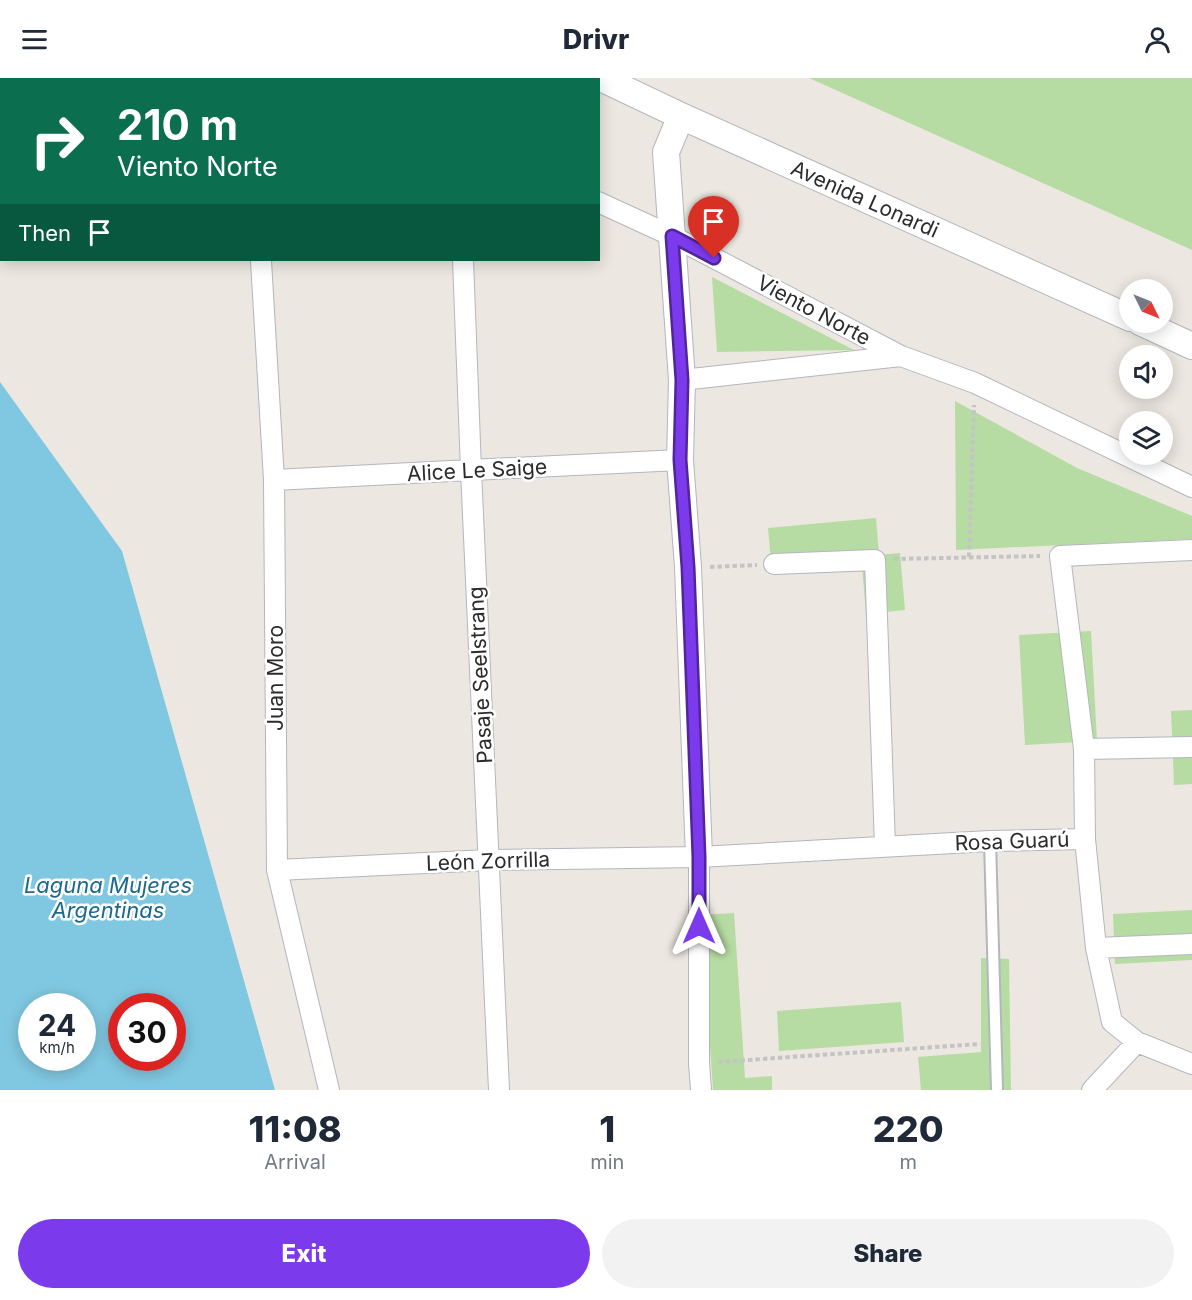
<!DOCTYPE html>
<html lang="en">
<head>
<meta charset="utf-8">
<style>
  :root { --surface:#fff; --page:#f2f2f3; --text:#1f2937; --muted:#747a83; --accent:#7c3aed }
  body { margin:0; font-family:Inter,sans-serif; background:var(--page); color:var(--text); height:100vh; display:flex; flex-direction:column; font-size:22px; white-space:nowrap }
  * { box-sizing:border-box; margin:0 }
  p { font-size:20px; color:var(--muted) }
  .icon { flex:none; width:33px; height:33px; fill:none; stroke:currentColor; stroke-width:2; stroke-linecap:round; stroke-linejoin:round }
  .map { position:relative; height:1012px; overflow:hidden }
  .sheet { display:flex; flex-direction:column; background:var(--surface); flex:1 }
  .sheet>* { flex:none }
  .hud { position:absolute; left:0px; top:0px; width:600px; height:183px; box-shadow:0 3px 15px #0003; background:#0b6e4f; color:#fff; overflow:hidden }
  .needle { width:39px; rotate:133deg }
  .buttons { position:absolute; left:1119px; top:201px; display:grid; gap:12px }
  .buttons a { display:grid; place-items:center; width:54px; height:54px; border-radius:50%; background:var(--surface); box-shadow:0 3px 15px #0003; font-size:30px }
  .speed { position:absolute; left:18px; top:915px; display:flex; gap:12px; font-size:30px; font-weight:700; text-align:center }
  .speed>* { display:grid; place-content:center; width:78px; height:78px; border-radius:50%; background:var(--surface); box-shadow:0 3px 15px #0003; line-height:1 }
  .speed small { font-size:15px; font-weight:400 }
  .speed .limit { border:9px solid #d22; background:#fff; color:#111 }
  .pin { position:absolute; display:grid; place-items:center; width:51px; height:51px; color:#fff; margin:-62px -26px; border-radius:50% 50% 50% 0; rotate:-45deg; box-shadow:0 0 6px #0007 }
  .pin .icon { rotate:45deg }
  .me { position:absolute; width:66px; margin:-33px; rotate:0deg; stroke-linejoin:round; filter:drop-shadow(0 0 4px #0008) }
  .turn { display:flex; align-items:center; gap:21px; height:126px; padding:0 18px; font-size:27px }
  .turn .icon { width:78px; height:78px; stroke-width:2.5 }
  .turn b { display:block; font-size:42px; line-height:51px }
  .then { display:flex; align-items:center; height:57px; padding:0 18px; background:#0003; gap:12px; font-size:22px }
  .eta { display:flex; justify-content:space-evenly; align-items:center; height:102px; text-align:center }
  .eta b { font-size:36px; font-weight:800; line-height:42px }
  .primary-button { display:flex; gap:12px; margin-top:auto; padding:12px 18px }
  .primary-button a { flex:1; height:69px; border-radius:36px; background:var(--accent); color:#fff; font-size:24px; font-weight:800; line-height:69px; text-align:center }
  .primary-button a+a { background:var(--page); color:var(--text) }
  header { display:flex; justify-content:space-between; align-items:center; height:78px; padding:0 18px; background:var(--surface); font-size:27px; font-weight:800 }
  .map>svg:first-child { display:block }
  .green { fill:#b7dca3 }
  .water { fill:#80c8e1; fill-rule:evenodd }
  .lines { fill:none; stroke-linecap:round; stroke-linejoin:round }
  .service-casing { stroke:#b3b6be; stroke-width:14 }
  .minor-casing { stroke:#b3b6be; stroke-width:22 }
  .tertiary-casing { stroke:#b3b6be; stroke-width:28 }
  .path { stroke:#c4c4c4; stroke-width:4; stroke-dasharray:4.5 3; stroke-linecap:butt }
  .service { stroke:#fff; stroke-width:10 }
  .minor { stroke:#fff; stroke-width:20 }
  .tertiary { stroke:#fff; stroke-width:26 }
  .route-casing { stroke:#51269a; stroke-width:15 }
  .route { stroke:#7c3aed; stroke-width:10 }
  .labels { text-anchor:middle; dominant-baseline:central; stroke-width:5; stroke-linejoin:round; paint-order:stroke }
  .street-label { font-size:21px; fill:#2c2c2c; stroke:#fff }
  .water-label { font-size:22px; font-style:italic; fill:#1d698e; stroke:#fff }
</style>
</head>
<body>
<header><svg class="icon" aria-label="menu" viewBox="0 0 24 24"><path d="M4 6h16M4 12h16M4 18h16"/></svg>Drivr<svg class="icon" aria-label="person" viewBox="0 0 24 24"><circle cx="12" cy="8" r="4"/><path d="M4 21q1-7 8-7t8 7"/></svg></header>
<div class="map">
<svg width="1192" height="1012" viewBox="0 0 1192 1012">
  <rect width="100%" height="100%" fill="#ece7e0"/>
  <path class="green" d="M809 0H1192V172Z
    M712 199 854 272 717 274Z
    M955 323 1077 390 1192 438V461L956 472Z
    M876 440 879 477 900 475 905 532 866 536 861 475 771 483 768 450Z
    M1091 553 1097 663 1025 667 1019 557Z
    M1192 632V706L1174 707 1171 633Z
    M1192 832V882L1115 886 1113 836Z
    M734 835 745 1000 772 998V1012H713L701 837Z
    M981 880 1009 881 1011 1012H921L918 979 981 974Z
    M901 924 904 964 779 973 777 933Z"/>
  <path class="water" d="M0 304 122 473 275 1012H0ZM32 928H82V980H32ZM122 928H172V980H122Z"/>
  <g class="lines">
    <g class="service-casing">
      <path id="service" d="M990 763 997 1012"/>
    </g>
    <g class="minor-casing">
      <path id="minor" d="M323 0 327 2
        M11 2 12 0
        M0 27 2 24
        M0 60 2 61
        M598 124 672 158 901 278
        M463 182 471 392 499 1012
        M261 183 274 402 277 792 329 1012
        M682 302 901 278 975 305 1192 409
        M274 402 471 392 680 382
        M774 486 875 482 885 768
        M1084 671 1192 669
        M1085 761 1084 671 1060 478 1192 472
        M699 779V985L701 1012
        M277 792 489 782 699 779 990 763 1085 761 1096 870 1112 944 1137 964 1192 986
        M1096 870 1192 866
        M1092 1012 1137 964"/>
    </g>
    <g class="tertiary-casing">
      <path id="tertiary" d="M601 0 681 38 1130 240
        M681 38 666 74 682 302 680 382 688 489 699 779
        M1140 244 1192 268"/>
    </g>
    <path class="path" d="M969 479 974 327
      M894 481 1040 478
      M710 489 757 487
      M718 984 980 966"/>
    <use href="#service" class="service"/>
    <use href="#minor" class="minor"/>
    <use href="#tertiary" class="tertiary"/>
  </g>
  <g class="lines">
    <g class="route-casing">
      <path id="route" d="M699 848V779L688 489 680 382 682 302 672 158 714 180"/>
    </g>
    <use href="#route" class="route"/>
  </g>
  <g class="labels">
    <g class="street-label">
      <text transform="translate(865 121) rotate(24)">Avenida Lonardi</text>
      <text transform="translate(814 232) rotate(28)">Viento Norte</text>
      <text transform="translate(477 392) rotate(-3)">Alice Le Saige</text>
      <text transform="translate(480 597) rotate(-93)">Pasaje Seelstrang</text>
      <text transform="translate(275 600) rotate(-90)">Juan Moro</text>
      <text transform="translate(1012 763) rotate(-2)">Rosa Guarú</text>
      <text transform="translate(488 783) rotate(-2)">León Zorrilla</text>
    </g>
    <g class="water-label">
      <text x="108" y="807">Laguna Mujeres<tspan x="108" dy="25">Argentinas</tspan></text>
    </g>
  </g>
</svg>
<div class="buttons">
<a><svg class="needle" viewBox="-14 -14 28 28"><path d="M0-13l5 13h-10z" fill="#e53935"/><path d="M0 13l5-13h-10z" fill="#747a83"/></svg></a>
<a><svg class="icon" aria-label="sound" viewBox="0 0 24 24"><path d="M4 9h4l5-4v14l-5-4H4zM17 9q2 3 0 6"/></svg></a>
<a><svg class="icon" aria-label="layers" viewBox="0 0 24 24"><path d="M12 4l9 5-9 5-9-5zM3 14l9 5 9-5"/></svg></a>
</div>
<div class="speed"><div>24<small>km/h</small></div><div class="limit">30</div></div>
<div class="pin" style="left:714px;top:180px;background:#d93025"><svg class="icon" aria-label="arrive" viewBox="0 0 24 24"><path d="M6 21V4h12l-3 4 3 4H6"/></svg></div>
<svg class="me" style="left:699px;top:848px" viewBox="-20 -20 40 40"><path d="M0-17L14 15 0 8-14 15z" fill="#7c3aed" stroke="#fff" stroke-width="4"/></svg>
<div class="hud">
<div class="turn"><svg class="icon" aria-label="right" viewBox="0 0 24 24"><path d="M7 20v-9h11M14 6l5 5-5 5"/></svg><div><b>210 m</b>Viento Norte</div></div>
<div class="then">Then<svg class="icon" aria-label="arrive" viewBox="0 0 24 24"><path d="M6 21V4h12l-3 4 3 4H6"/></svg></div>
</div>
</div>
<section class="sheet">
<div class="eta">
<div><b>11:08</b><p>Arrival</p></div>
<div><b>1</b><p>min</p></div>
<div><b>220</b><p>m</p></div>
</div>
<div class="primary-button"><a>Exit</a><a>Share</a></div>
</section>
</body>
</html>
